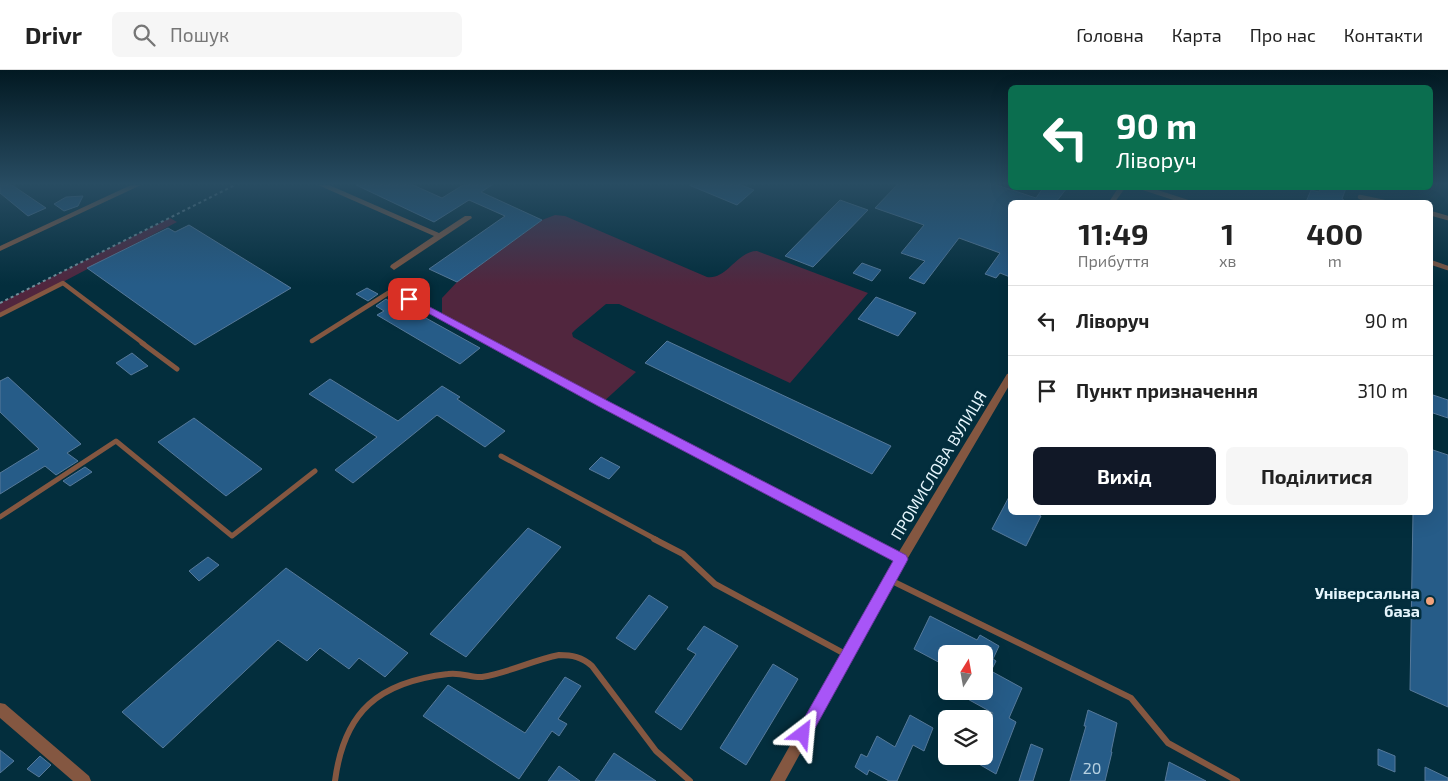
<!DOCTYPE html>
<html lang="uk">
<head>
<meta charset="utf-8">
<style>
  :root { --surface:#fff; --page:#f6f6f6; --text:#222; --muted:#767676; --line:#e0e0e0; --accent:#111827 }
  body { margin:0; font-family:"Exo 2",sans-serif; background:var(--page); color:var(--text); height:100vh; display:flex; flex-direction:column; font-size:19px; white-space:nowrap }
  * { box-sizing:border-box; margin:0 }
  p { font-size:16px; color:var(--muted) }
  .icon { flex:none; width:28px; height:28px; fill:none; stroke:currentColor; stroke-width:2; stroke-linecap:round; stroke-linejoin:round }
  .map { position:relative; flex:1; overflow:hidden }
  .side { position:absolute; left:1008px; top:130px; width:425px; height:315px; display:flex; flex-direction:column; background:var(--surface); border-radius:8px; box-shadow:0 5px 20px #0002 }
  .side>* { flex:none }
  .top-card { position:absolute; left:1008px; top:15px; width:425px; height:105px; border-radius:8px; box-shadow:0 5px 20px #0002; background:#0b6e4f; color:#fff; overflow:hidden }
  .needle { width:32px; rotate:11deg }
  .buttons { position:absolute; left:938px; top:575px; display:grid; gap:10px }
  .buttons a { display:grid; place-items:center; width:55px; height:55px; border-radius:8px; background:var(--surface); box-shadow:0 5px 20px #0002; font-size:25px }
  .pin { position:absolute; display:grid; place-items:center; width:42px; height:42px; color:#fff; margin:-21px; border-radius:10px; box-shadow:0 2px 8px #0006 }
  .me { position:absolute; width:55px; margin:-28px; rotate:29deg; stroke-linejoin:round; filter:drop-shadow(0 0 4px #0008) }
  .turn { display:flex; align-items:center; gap:18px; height:105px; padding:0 25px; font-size:22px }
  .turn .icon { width:65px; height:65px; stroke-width:2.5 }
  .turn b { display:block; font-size:35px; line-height:42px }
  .eta { display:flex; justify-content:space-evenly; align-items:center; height:85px; text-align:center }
  .eta b { font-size:30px; font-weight:700; line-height:35px }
  .button { display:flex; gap:10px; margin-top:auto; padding:10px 25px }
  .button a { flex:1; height:58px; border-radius:8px; background:var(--accent); color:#fff; font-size:20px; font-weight:700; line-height:58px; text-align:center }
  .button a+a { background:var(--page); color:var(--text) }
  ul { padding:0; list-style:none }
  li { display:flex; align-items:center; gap:15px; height:70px; padding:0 25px; border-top:1px solid var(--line) }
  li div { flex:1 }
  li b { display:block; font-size:19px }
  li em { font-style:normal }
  header { display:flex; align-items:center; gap:30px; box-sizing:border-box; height:70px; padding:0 25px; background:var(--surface); border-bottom:1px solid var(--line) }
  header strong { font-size:24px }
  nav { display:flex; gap:28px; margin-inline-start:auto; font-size:18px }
  .search { width:350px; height:45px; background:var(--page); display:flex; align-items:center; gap:12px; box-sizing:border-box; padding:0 18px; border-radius:8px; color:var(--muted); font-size:19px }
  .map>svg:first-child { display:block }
  .green { fill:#51263e }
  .building { fill:#265c88; stroke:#56799a }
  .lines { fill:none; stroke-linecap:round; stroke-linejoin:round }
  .path { stroke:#6f8d99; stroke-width:2; stroke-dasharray:3 3; stroke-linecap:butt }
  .lane-far2 { stroke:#845741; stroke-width:4.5 }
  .lane-far1 { stroke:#845741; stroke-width:5 }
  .lane { stroke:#845741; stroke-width:6 }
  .street { fill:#845741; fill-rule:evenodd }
  .route { fill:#a855f7; stroke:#6d37a1 }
  .poi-dot { fill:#f1a27b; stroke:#032e3d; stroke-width:2 }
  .labels { text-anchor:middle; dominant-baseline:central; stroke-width:5; stroke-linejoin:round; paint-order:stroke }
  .street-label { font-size:16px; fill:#e6f6fd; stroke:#032e3d }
  .poi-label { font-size:16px; font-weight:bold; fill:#e6f6fd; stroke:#032e3d; text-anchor:end }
  .near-number-label { font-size:16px; fill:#b6d0e0 }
</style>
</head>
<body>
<header>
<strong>Drivr</strong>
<div class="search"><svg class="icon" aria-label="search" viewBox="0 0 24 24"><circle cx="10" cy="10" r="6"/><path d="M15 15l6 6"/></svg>Пошук</div>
<nav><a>Головна</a><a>Карта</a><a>Про нас</a><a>Контакти</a></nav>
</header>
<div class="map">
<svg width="1448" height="711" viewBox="0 0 1448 711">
  <rect width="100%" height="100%" fill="#032e3d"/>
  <path class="green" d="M555 145 565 146 707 207C727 210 737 181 757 181L868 223 790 313 619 234H606L575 260 572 263 573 267 636 302 602 333 442 247V228L457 212 542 150Z
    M170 148 177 152 0 245V233Z"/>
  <path class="building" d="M0 115H12L46 138 28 146 0 123Z
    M356 115H413L442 128 463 115H492L481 122 542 150 457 212 429 199 505 146 469 130 434 152Z
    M689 115H741L754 120 737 135Z
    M897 115H997L1036 128 1043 118H1067L1056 132H1010V207L1000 203 996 208 985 204 1000 183 959 168 924 214 909 208 925 191 901 183 924 155 875 138Z
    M1321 118H1346L1342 129 1344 130 1343 132H1306L1311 120 1319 122Z
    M83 126 78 136 64 141 54 134 66 127Z
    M840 130 868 140 813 197 785 186Z
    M189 155 291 218 195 275 87 198 168 158 175 162Z
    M862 193 881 200 872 211 853 203Z
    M367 218 378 224 368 231 356 224Z
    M876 227 916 243 898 266 858 249Z
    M386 229 394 234 397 232 480 278 460 294 377 245 384 241 376 236Z
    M667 271 891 376 872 404 645 293Z
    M132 283 148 296 131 305 116 293Z
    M8 307 81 374 67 383 78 391 56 405 45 396 0 424V403L39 379 0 342V311Z
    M330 309 398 351 442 316 460 327 457 329 505 361 485 377 437 345 353 413 335 400 377 367 309 324Z
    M1430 324 1448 330V348L1430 342Z
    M194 348 262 399 226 426 158 372Z
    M1430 379 1448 385V637L1410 620 1413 442H1430Z
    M601 387 620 397 609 409 589 399Z
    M85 397 92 402 70 416 63 411Z
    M1010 425V442H1033L1041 446 1026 476 992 459Z
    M528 458 561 477 466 587 430 564Z
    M208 487 219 495 199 511 189 501Z
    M286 498 408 583 385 607 359 588 349 599 320 578 307 591 278 570 163 678 122 642Z
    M649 525 668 537 635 580 616 568Z
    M930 546 977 570 980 565 999 576 993 589 996 591 991 601 1022 618 1009 648 1016 652 996 704 965 686H984V665L993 643 953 621H993L984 616V584H946V596L914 579Z
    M704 556 738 576 681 660 655 642 696 584 687 579Z
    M773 594 798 609 746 695 720 678Z
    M565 607 581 616 558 649 567 654 559 666 552 661 519 709 423 646 448 615 525 663Z
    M1088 640 1117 653 1111 682H1112L1105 711H1070L1086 656H1084Z
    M910 645 933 658 924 681 913 675 897 711H889L869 700 867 705 855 697 861 684 867 687 877 666 895 677Z
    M1031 674 1043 679 1033 711H1019Z
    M1378 679 1395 686V702L1378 695Z
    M0 680 14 691 0 703Z
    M614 683 656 711H595Z
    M40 686 51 695 39 707 27 699Z
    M1169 692 1206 711H1165Z
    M559 696 580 711H548Z
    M1425 697 1448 708V711H1425Z"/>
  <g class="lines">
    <path class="path" d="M0 233 235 115"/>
    <path class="lane-far2" d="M1144 118 1187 132
      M1360 127 1384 132
      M1430 143 1448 148
      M1430 192 1448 198
      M0 245 63 213 144 274
      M312 271 393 220 493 274"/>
    <path class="lane-far1" d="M142 273 177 299
      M491 273 864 470
      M501 386 657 470
      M0 447 116 371 232 466 315 401"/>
    <path class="lane" d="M654 469 683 484 715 514 847 585
      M862 469 901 489
      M890 510 1131 628 1168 673 1237 711
      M335 711C344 641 379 612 448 604 461 602 472 608 482 607 508 603 533 590 559 585 572 585 582 587 592 596L656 681 690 711"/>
    <path class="street" d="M131 115H141L0 181V176Z
      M318 115H329L439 163 465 146H471L472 148 394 200 390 197 391 195 434 166Z
      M1118 118H1125L1115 132H1109Z
      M1010 303V314L905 493 785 711H770L897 485 1007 304Z
      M0 633 5 634 89 706 91 711H73L0 648Z"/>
  </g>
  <linearGradient id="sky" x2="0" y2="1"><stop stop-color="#021922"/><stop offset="0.53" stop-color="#284c62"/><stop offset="1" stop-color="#284c62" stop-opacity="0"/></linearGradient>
  <rect width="1448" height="215" fill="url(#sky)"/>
  <path class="route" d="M409 226 606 330 906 485 908 489 906 493 809 669 803 672 798 669 796 664 798 659 893 491 598 336 406 231 404 229Z"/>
  <circle class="poi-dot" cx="1430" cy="531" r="5"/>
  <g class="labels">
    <g class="street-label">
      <text transform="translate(938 395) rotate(-59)">ПРОМИСЛОВА ВУЛИЦЯ</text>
    </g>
    <g class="poi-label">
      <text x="1420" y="522">Універсальна<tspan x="1420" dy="18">база</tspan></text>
    </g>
    <g class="near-number-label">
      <text x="1092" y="697">20</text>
    </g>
  </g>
</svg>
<div class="buttons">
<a><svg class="needle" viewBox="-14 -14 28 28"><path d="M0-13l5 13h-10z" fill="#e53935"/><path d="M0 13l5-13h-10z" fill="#767676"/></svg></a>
<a><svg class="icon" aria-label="layers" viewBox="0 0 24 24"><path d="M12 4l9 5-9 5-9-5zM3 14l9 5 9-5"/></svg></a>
</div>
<div class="pin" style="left:409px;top:229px;background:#d93025"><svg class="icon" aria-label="arrive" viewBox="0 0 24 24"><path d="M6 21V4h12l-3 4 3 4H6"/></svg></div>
<svg class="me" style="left:803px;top:664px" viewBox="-20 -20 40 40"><path d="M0-17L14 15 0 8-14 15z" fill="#a855f7" stroke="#fff" stroke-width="4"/></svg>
<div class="top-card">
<div class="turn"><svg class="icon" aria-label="left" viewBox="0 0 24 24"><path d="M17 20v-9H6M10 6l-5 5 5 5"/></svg><div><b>90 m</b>Ліворуч</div></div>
</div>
<section class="side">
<div class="eta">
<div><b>11:49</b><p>Прибуття</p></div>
<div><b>1</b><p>хв</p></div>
<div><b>400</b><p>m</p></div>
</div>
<ul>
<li><svg class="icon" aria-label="left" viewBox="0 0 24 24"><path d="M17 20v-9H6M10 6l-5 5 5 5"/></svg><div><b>Ліворуч</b></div><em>90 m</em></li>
<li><svg class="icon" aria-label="arrive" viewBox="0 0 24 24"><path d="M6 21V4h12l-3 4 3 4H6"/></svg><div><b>Пункт призначення</b></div><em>310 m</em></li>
</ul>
<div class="button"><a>Вихід</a><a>Поділитися</a></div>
</section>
</div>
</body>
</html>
